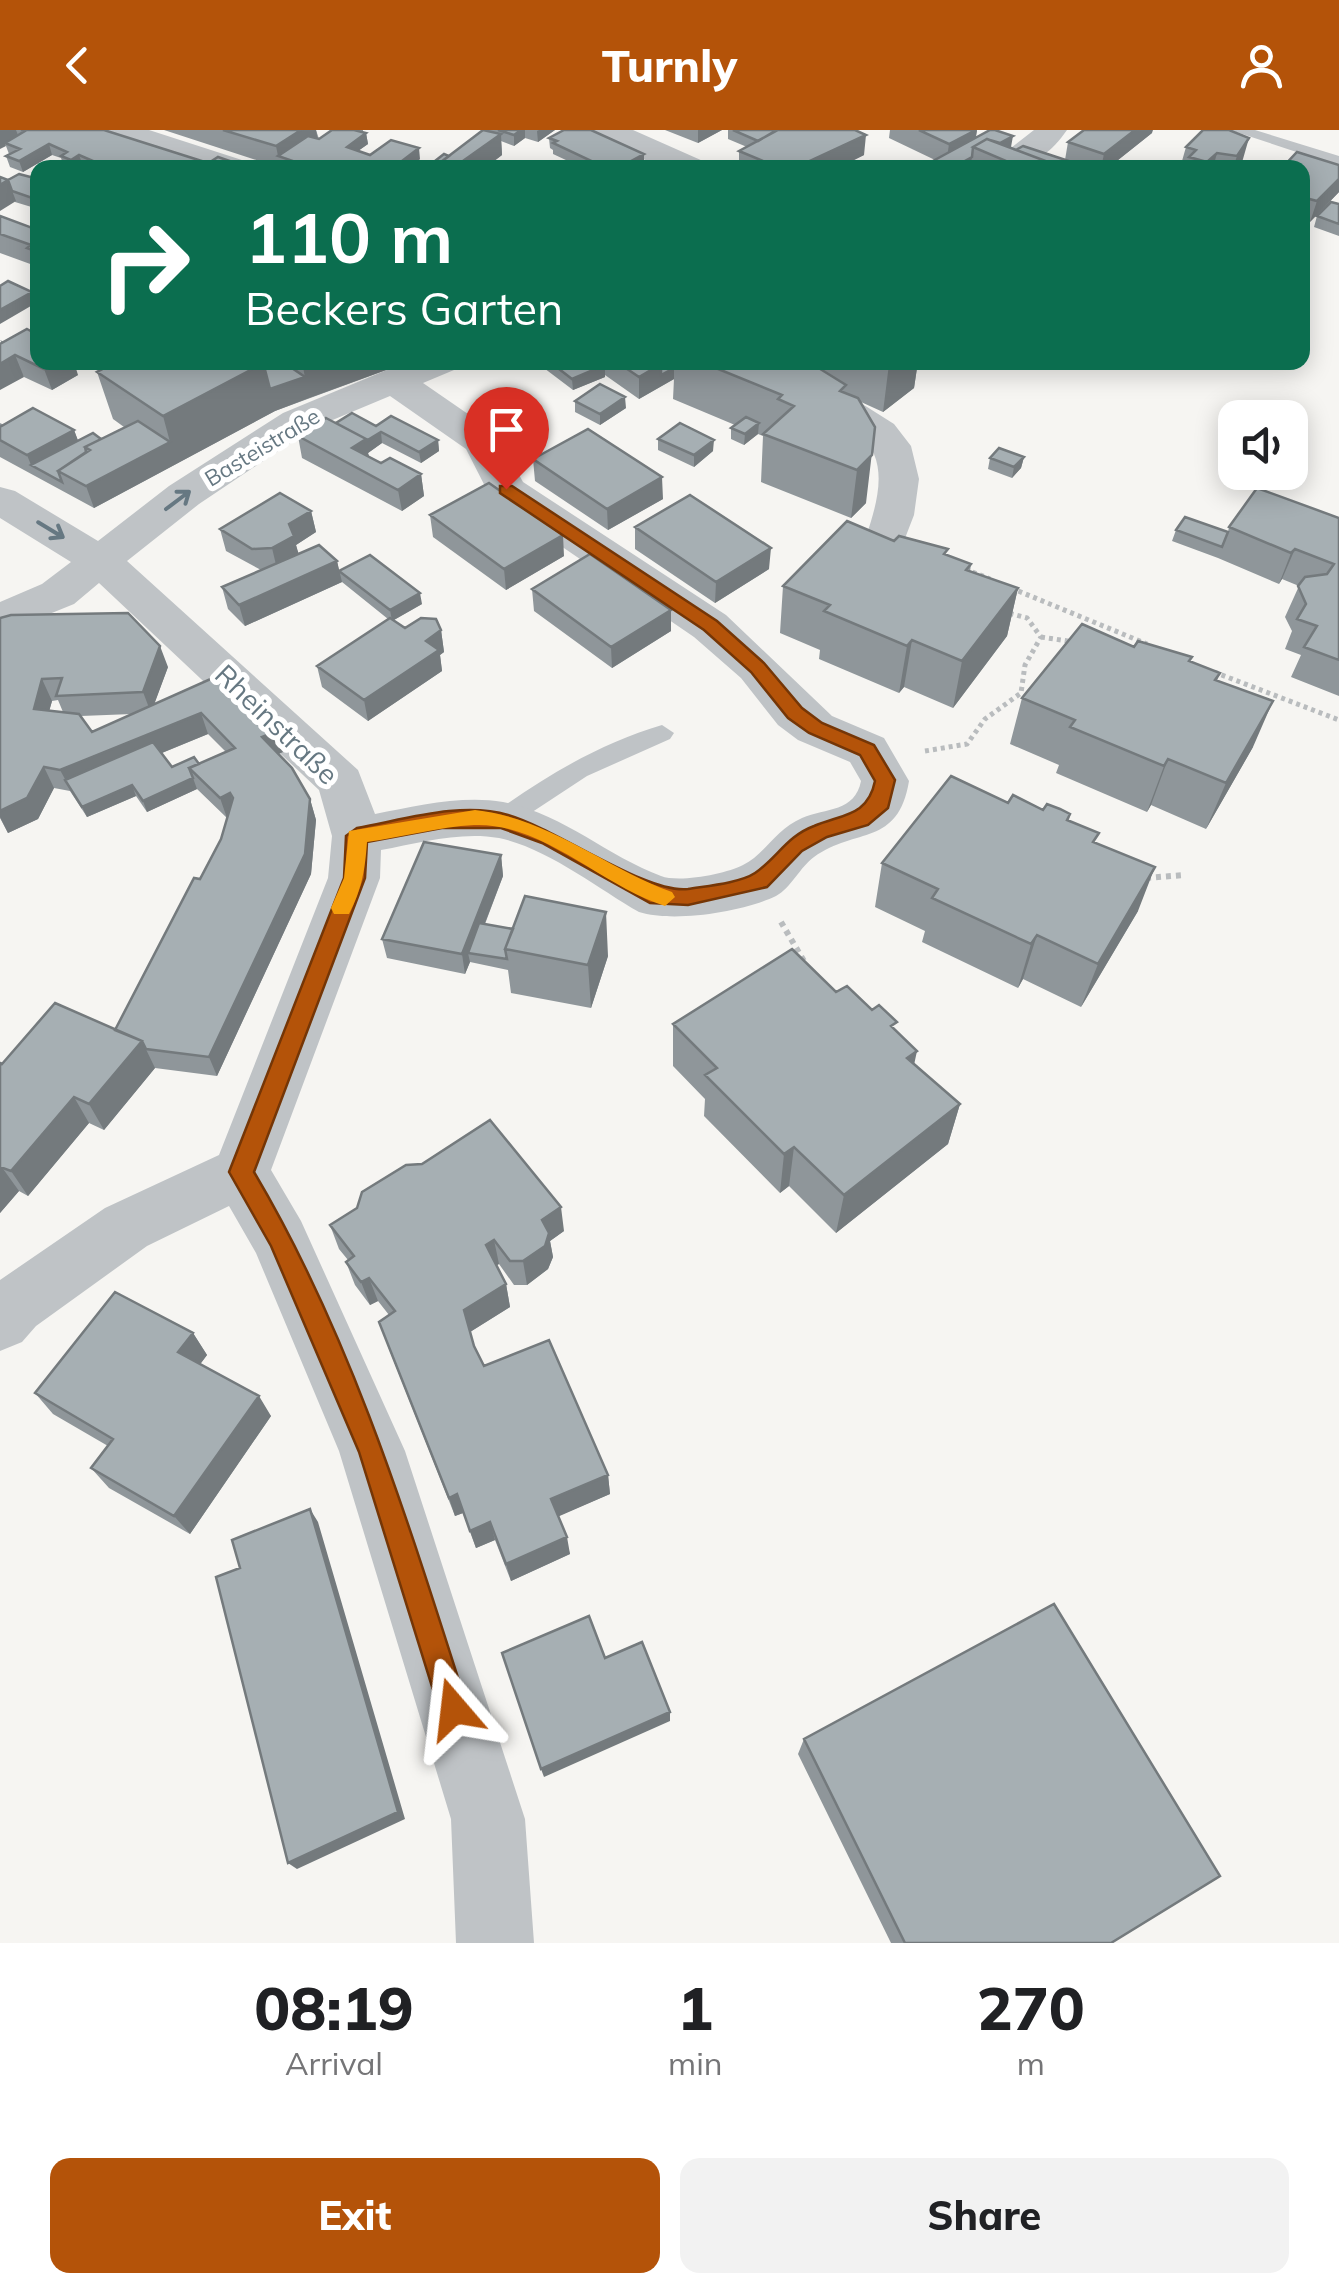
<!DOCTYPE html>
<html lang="en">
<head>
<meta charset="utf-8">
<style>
  :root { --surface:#fff; --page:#f2f2f2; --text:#202124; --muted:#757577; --accent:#b45309 }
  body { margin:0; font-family:Mulish,sans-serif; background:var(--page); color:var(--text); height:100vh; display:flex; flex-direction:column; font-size:38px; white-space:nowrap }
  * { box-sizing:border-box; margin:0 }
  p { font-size:32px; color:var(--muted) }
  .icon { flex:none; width:55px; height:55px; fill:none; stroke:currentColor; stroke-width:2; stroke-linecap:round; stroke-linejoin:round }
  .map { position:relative; height:1813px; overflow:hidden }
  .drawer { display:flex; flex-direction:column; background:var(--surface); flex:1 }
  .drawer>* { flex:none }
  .hud { position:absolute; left:30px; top:30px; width:1280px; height:210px; border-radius:20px; box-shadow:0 5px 25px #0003; background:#0b6e4f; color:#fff; overflow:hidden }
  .fabs { position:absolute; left:1218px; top:270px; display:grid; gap:20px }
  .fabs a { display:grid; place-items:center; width:90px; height:90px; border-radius:20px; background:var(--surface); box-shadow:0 5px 25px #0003; font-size:50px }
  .pin { position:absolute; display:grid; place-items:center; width:85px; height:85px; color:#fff; margin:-102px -42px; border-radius:50% 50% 50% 0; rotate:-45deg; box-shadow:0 0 10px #0007 }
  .pin .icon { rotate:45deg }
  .me { position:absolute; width:110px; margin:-55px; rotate:343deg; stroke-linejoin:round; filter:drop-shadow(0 0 8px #0008) }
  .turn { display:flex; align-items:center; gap:35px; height:210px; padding:0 50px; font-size:45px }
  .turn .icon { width:130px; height:130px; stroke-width:2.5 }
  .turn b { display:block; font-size:70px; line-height:85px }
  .eta { display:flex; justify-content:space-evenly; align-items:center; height:170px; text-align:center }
  .eta b { font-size:60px; font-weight:800; line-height:70px }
  .action { display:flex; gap:20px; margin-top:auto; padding:20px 50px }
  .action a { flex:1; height:115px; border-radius:20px; background:var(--accent); color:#fff; font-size:40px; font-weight:800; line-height:115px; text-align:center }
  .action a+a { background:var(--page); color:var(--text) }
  header { display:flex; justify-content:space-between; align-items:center; height:130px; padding:0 50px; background:var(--accent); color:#fff; font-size:45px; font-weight:800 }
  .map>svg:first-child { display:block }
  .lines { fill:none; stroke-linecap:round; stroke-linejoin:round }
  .path-far1 { stroke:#b9bcbe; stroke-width:5; stroke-dasharray:4 4; stroke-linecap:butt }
  .path { stroke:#b9bcbe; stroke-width:6; stroke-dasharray:5 5; stroke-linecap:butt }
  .service { fill:#bfc3c6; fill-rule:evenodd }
  .minor { fill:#bfc3c6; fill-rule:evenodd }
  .wall { fill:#8f969a; fill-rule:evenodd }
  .shaded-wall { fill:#747a7d }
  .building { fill:#a6afb3; stroke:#747a7d; stroke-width:2.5 }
  .oneway { stroke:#667882 }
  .route { fill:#b45309; stroke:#753606; stroke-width:2.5 }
  .slow { fill:#f59e0b }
  .labels { text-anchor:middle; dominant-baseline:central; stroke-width:10; stroke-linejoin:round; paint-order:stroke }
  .far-street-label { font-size:22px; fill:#667882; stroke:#fff }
  .street-label { font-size:28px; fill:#667882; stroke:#fff }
</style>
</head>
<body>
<header><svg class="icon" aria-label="back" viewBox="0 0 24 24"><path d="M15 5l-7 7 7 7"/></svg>Turnly<svg class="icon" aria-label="person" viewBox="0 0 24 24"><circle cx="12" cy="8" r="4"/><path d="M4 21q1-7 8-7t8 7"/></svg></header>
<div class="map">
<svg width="1339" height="1813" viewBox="0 0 1339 1813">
  <rect width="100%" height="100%" fill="#f6f5f2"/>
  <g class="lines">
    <path class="path-far1" d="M965 439 990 449
      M1011 458 1147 514
      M1041 507 1074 512
      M1214 542 1339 590
      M925 621 967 614 985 589 1021 563 1025 535 1041 507 1027 488 1005 482"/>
    <path class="path" d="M1146 748 1184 745
      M781 792 805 833"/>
    <path class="service" d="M1230 0H1255L1339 26V36Z
      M662 595 674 603 670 609 587 646 511 696H493L490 690 493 684C545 646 601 613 662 595Z"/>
    <path class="minor" d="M100 0H149L245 31 249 38H198L105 7Z
      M590 0H633L703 31 707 38H663L595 7Z
      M1034 0H1067C1044 33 1023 38 985 38Z
      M406 232H460L454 240 423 253 497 304 523 352 726 485 832 586 884 608 909 651C898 717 856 697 814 727 800 737 791 758 776 766 743 782 673 793 639 782 597 758 547 718 499 708 461 701 418 713 381 720L380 748 271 1040 301 1091 405 1321 525 1689 534 1813H456L451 1689 339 1321 256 1123 229 1076 147 1116 36 1196 22 1212 0 1221V1150L105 1078 219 1025 328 748 332 706 319 660 99 453 74 474 0 504V472L42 454 71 432 0 388V357L15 361 98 411 169 356 283 283ZM390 266 466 319 491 368 694 507 741 548 778 595 798 610 850 632 861 651C855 682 826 678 802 688 775 700 764 725 743 735 726 744 679 753 661 746 607 726 562 683 503 672 462 665 416 676 375 684L358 640 127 431 199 374 311 299Z
      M715 232H768L856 270 894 294 911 316 919 349 914 385 902 416 887 420 872 416 866 407C874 382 885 350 874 324 859 286 757 256 721 240Z"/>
  </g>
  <path class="wall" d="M0 0H104L208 33 250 38H87L83 36 80 38H66L64 37 61 28 52 25 23 42 10 37 6 26 9 24Z
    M164 0H316L319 9 332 0H363V3H366L368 14 358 21 370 25 420 29 409 37 411 38H281Z
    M483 0H555L538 12 525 8 514 16 501 11 502 25 485 38H426L449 26Z
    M665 0H722L698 13Z
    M728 0H773L864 25 838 38H739V21L747 17 728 9Z
    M890 0H977L976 7 1016 20 1065 30 1068 12 1152 3 1108 38H920L935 30 889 8Z
    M1203 0 1243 29 1237 38H1180L1186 17Z
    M549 8 644 24V35L639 38H583L553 24V20L550 18Z
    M1339 35V62L1310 92 1302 90V38Z
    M38 49V79L15 72 8 50Z
    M1339 74V106L1314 97 1317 86Z
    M0 86 38 100V141L35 140 33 135 0 123Z
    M0 210 78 245 52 260 24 247Z
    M116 232H408L275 281 94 378 0 327V293L4 295 74 300 78 311 101 309 124 297 113 289 97 242Z
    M536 232H924L917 238 914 258 883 282 861 272 866 373 851 388 761 352 763 306 758 304 744 315 731 309V298L735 295 673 269 674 249 639 269 605 245V247L573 260Z
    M575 271 626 278 600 295 575 282Z
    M336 293 376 296 438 310 439 321 421 333 382 313 368 323 369 326 381 333 421 344 424 366 402 381 302 328 298 306Z
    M658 309 713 321 694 337 658 320Z
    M1024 327 1021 338 1012 348 988 339 990 328Z
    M533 329 663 369 608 400 535 351Z
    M311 381 316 402 296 415 298 424 337 431 339 441 422 474 394 490 405 498 441 500 444 522 440 525 442 541 368 591 322 557 317 536 388 489 342 452 245 496 228 479 222 457 261 440 226 421 220 399Z
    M430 385 564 426 506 460 433 407Z
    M1339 388V566L1291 547 1301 525 1285 519 1292 501 1285 487 1299 456 1282 449 1279 454 1218 428 1172 411 1176 400 1228 402 1229 397Z
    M635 397 769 439 715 473 635 419Z
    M894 411 947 425 971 434 970 442 1018 458 1007 506 953 578 904 557 899 563 819 529 820 520 780 503 783 456Z
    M532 459 671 480V501L612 538 534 481Z
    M0 488 168 537 154 574 277 601 283 622 278 624 310 669 316 690 311 744 217 946 155 938 104 1000 89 993 28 1066 19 1061 0 1083 2 934 115 900 200 749 221 709 227 688 197 659 147 682 136 666 87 687 70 661 54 658 38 689 8 703 0 688ZM58 570 63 582 49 581 52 571ZM132 584 92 602 81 586ZM208 604 226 622 199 634 172 637 162 623Z
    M1134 517 1220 543 1217 551 1253 617 1206 699 1151 675 1147 682 1056 643 1059 635 1010 614 1022 568Z
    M1008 673 1070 684 1069 690 1096 713 1138 781 1081 877 1023 849 1018 858 922 812 925 801 875 777 882 733Z
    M501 725 503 746 485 794 608 826 591 878 511 863 508 840 470 832 465 844 387 828 382 809Z
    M836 862 872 880 895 900 914 934 960 974 948 1014 836 1103 789 1056 780 1063 704 986 705 969 673 936V894Z
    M330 1095 564 1101 550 1111 553 1127 548 1139 527 1155H514L499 1134 496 1135 506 1154 510 1177 470 1202 474 1216 484 1236 608 1345 610 1364 558 1386 570 1424 511 1451 495 1410 476 1418 463 1383 455 1386 387 1214 389 1185 378 1171 370 1175 355 1155 346 1132 348 1130 339 1119Z
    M193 1203 207 1225 200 1234 271 1286 190 1404 109 1358 91 1338 108 1316 53 1284 35 1263Z
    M804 1609 1111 1813H891L798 1624Z"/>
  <path class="shaded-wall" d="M0 0H16L19 8 5 13 6 16 0 19Z
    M301 0H316L318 11 278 26 276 16Z
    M521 0H525V8L514 16V5Z
    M539 0H555L538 12 537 1Z
    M698 0H722L698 13Z
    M977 0 974 17 946 35 949 14Z
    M1135 0H1153L1152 3 1108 38H1101L1104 24Z
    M366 3 368 14 348 28 347 17Z
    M501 4 502 25 485 38H448Z
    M866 5 864 25 838 38H809L810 31Z
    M1013 6 1011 17 984 21Z
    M1249 8 1243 29 1237 38H1233L1237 26Z
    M49 14 52 25 23 42 19 31Z
    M419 18 420 29 408 38 398 34Z
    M1217 23 1213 38H1206L1207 32Z
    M644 24V35L639 38H618Z
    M79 25 83 36 73 38 71 30Z
    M972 27 970 38H952Z
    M1339 49V62L1310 92 1317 71Z
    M8 50 16 71 0 81V55Z
    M32 162 36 173 0 194V180Z
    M16 218 15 225 24 247 0 260V227Z
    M55 232H74L78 245 52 260 44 239Z
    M302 232H408L309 268Z
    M511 232H533L512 240Z
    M891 232H924L917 238 914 258 883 282 889 234Z
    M264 233 305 247 309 268 275 281 94 378 86 356 170 312 163 286Z
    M661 234 674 238V249L639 269V247Z
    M605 235V247L573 260 572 249Z
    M625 267 626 278 600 295V284Z
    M759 293 758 304 744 315 745 304Z
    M875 297 866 373 851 388 857 340Z
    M74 300 82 321 31 335 27 325Z
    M381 302 382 313 368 323 370 331 352 318Z
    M438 310 439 321 421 333 419 322Z
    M714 310 713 321 694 337V325Z
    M1024 327 1021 338 1012 348 1014 337Z
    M421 344 424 366 402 381 398 360Z
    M662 347 663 369 608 400 607 379Z
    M311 381 316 402 296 415 300 428 277 439 272 418 289 394Z
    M563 405 564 426 506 460 504 439Z
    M771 418 769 439 715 473 716 452Z
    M1295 419 1282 449 1279 454 1291 423Z
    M337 431 342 452 245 496 239 475Z
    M1018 458 1007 506 953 578 962 531Z
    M420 463 422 474 392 491 390 480Z
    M671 480V501L612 538 611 517Z
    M441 500 444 522 440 525 442 541 368 591 364 570 426 511Z
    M912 510 904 557 899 563 907 516Z
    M160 516 168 537 151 583 143 562Z
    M42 549 52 571 44 600 34 579Z
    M1273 571 1253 617 1206 699 1226 653Z
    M201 583 208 604 71 660 60 640Z
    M277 601 283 622 268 628 262 607Z
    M1168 629 1151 675 1147 682 1164 636Z
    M44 637 54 658 38 689 8 703 0 687V681Z
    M193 648 197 659 147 682 143 671Z
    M132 655 136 666 87 687 82 677Z
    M230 663 237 684 227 688 220 668Z
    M310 669 316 690 311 744 217 946 209 927Z
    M501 725 503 746 473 824 468 823 470 832 465 844 462 824Z
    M1155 737 1138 781 1081 877 1098 834Z
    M606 782 608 826 591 878 588 835Z
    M1037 805 1023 849 1018 858 1031 814Z
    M142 911 155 938 104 1000 89 974Z
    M917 921 908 963 907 928Z
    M74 967 89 993 28 1066 11 1041Z
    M960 974 948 1014 836 1103 844 1065Z
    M794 1017 789 1056 780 1063 784 1024Z
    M1 1036 19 1061 0 1083V1037Z
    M561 1077 564 1101 550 1111 553 1127 548 1139 527 1155 523 1131 542 1090Z
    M494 1110 499 1134 491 1139 486 1115Z
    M369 1148 378 1171 370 1175 361 1152Z
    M506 1154 510 1177 470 1202 464 1180Z
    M193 1203 207 1225 193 1244 178 1222Z
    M259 1266 271 1286 190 1404 174 1386Z
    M608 1345 610 1364 555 1388 551 1369Z
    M457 1364 463 1383 455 1386 449 1368Z
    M310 1379 318 1392 405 1689 297 1739 288 1733Z
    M490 1392 495 1410 476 1418 470 1401Z
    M567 1407 570 1424 511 1451 506 1434Z
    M670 1582V1591L544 1647 541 1639Z"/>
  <path class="building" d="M21 0H104L208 33 201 38H109L79 25 71 30 61 26 67 22 49 14 19 31 6 26 20 19 5 13 25 1Z
    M223 0H301L276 16Z
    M332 0H354L366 3 347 17 370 25 391 10 419 18 398 34 411 38H313L278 26 308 6 319 9Z
    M483 0 501 4 453 38H433Z
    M498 0H521L514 5Z
    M564 0H591L644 24 618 38H606L553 13 557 11 549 8Z
    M733 0H773L775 1 758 11Z
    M778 0H855L866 5 810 31 822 38H780L739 21Z
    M919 0H976L949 14Z
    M990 0H995L1013 6 1000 13 987 9 973 17 972 27 952 38H920Z
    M1084 0H1135L1104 24 1068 12Z
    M1203 0H1229L1249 8 1237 26 1217 23 1207 32 1189 27 1196 20 1186 17Z
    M987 9 1064 38H1016L1018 36 973 17Z
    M1023 16 1090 38H1064L1016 20Z
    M1297 22 1339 35V49L1317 71 1302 67V38H1282Z
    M444 24 449 26 433 38H426Z
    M218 27 250 38H201Z
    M548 33 560 38H540Z
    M19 44 38 49V70L12 61 8 50Z
    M0 47 8 50 0 55Z
    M1331 72 1339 74V94L1317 86Z
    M0 86 38 100V122L27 118 31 115 0 104Z
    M8 151 32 162 0 180V156Z
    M27 199 38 205V232H55L44 239 15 225 0 234V214Z
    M116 232H263L264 233 163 286 97 242Z
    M263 232H283L305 247 270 259Z
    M550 232H601L605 235 572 249Z
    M617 232H658L661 234 639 247Z
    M658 232H674V238L661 245V234Z
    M701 232H807L817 237 846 255 840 261 858 268 875 297 872 325 857 340 763 304 794 276 778 269 782 265Z
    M600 254 625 267 600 284 575 271Z
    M33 278 74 300 27 325 0 310V297Z
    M352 283 376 296 391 286 438 310 419 322 381 302 366 311V309L336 293Z
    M746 287 759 293 745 304 731 298Z
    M326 288 366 309 352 318 381 333 390 328 421 344 398 360 298 306Z
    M138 291 170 312 86 356 58 341 90 320 85 317Z
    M680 293 714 310 694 325 658 309Z
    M588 299 662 347 607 379 533 329Z
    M93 303 101 309 85 317 86 322 58 341 62 352 31 335Z
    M999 318 1024 327 1014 337 990 328Z
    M489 353 563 405 504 439 430 385Z
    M1257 358 1339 388V530L1304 517 1317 496 1297 489 1306 474 1298 456 1305 447 1327 444 1334 434 1295 419 1291 423 1229 397Z
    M280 363 311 381 289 394 294 406 272 418 252 419 220 399Z
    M690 365 771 418 716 452 635 397Z
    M1185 387 1228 402 1222 417 1176 400Z
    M847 391 894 411 899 406 948 419 944 424 971 434 966 440 1018 458 962 531 912 510 907 516 824 481 830 475 783 456Z
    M319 415 337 431 239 475 222 457Z
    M590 424 671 480 611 517 532 459Z
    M370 425 420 463 390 480 339 441Z
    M128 483 160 516 143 562 56 566 62 548 42 549 34 579 79 584 92 602 215 547 277 601 262 607 292 638 310 669 305 724 209 927 146 919 142 911 115 900 194 748 200 749 221 709 233 668 230 663 220 668 189 638 235 618 201 583 60 640 44 637 27 668 0 681V488L11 485Z
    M390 488 405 498 421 488 436 489 441 500 426 511 439 520 364 570 317 536Z
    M1082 494 1134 517 1138 511 1192 527 1189 531 1220 543 1215 550 1273 571 1226 653 1168 629 1164 636 1070 597 1075 590 1022 568Z
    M153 612 172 637 194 627 199 634 189 638 193 648 143 671 132 655 82 677 65 650Z
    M951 646 1008 673 1013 665 1043 680 1047 674 1060 679 1070 684 1067 690 1099 703 1093 712 1155 737 1098 834 1037 805 1031 814 932 768 938 759 882 733Z
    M424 712 501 725 462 824 382 809Z
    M525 766 606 782 588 835 505 819Z
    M479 793 513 799 505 819 507 829 468 823Z
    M792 819 836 862 847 856 872 880 879 875 897 892 891 896 917 921 907 928 960 974 844 1065 794 1017 784 1024 705 945 717 938 673 894Z
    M55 873 142 911 89 974 74 967 11 1041 0 1037V933L2 934Z
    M490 990 561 1077 542 1090 549 1103 545 1116 523 1131H510L494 1110 486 1115 506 1154 464 1180 474 1216 484 1236 549 1210 608 1345 551 1369 567 1407 506 1434 490 1392 470 1401 457 1364 449 1368 379 1192 395 1181 369 1148 361 1152 346 1132 354 1126 330 1095 357 1078 362 1062 406 1035 422 1034Z
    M115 1162 193 1203 178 1222 259 1266 174 1386 91 1338 113 1309 35 1263Z
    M310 1379 398 1682 288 1733 216 1447 240 1438 232 1410Z
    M1054 1474 1220 1746 1111 1813H905L804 1609Z
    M589 1486 605 1528 642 1512 670 1582 541 1639 502 1523Z"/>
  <defs><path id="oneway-shaft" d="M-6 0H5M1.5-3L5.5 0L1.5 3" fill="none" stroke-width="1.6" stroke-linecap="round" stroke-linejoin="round" transform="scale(2.5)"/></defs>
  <g class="oneway">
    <use href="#oneway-shaft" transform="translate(178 370) rotate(-37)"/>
    <use href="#oneway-shaft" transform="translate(51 400) rotate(31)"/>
  </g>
  <path class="route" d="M500 356H512L717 491 764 533 802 578 822 593 874 615 895 650 888 678 868 695 827 707 802 721 767 757 688 775 650 773 542 713 501 698H442L367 712 365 748 254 1042C353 1209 409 1395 468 1579L464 1590 454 1594 443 1590 439 1579 359 1322 271 1116 229 1042 344 748 346 706 357 698C403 690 461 671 508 685 559 700 646 764 688 759 706 756 740 753 755 743 777 728 787 706 814 696 843 684 868 686 875 651L860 625 809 603 788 588 751 542 704 500 500 363Z"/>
  <path class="slow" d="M475 680C549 688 604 737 672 762L675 767 665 776C602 756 542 692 474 695 439 697 402 707 367 712 365 740 362 759 349 784H334L331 778 344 748 349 701Z"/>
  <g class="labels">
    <g class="far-street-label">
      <text transform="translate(262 317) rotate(-31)">Basteistraße</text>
    </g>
    <g class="street-label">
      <text transform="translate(277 594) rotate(44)">Rheinstraße</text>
    </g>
  </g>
</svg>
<div class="fabs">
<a><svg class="icon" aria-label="sound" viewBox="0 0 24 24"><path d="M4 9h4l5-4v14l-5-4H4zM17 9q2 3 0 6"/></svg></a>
</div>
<div class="pin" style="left:506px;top:359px;background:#d93025"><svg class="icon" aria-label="arrive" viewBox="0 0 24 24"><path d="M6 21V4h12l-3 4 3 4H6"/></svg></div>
<svg class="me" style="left:454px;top:1579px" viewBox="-20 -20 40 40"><path d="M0-17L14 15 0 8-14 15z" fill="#b45309" stroke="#fff" stroke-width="4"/></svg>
<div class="hud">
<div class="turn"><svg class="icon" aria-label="right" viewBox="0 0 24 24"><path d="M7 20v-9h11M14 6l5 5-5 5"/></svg><div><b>110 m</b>Beckers Garten</div></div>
</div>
</div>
<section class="drawer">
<div class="eta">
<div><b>08:19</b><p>Arrival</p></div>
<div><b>1</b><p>min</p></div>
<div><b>270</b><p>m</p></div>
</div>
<div class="action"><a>Exit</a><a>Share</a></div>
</section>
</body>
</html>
